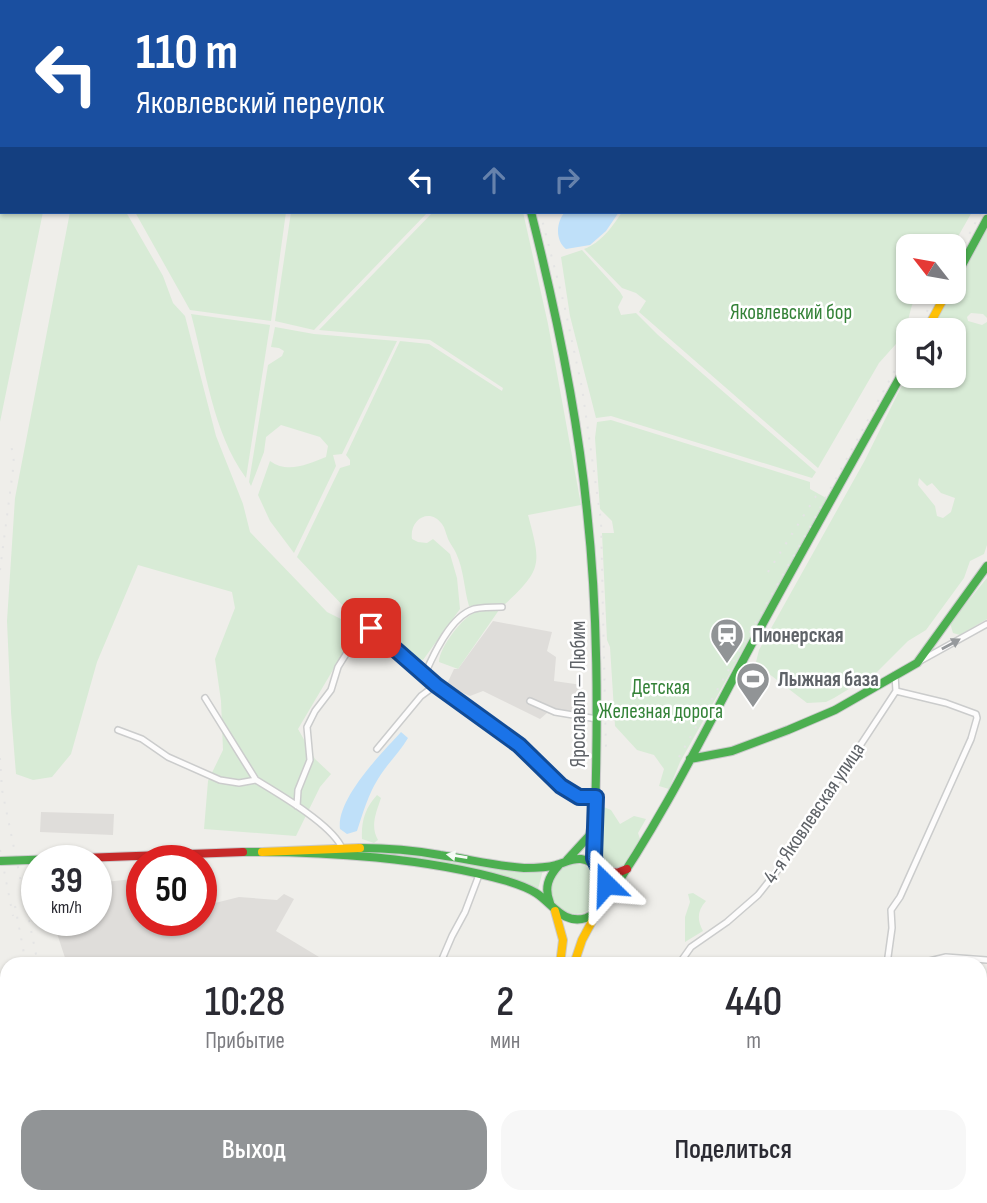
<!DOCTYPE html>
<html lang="ru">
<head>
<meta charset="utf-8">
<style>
  :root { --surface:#fff; --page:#f7f7f7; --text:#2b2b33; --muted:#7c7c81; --accent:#919496 }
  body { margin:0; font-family:"Sofia Sans Condensed",sans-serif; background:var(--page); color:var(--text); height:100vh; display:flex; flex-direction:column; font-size:26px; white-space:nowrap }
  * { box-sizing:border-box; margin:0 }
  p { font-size:23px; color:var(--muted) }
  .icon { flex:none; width:38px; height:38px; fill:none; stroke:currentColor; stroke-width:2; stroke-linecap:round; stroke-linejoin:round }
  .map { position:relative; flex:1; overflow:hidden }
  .details { position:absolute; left:0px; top:957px; width:987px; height:247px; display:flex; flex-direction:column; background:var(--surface); border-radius:21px 21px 0 0; box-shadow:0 2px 5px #0004 }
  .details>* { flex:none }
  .top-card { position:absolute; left:0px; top:0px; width:987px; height:214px; box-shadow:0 2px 5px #0004; background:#1a4fa0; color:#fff; overflow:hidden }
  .needle { width:46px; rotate:301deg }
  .controls { position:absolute; left:896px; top:234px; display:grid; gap:14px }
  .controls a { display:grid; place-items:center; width:70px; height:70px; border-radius:14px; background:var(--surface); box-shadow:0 2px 5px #0004; font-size:35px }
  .speed { position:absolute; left:21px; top:845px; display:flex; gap:14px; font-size:35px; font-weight:700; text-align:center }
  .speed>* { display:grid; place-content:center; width:91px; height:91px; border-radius:50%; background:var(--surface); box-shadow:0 2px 5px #0004; line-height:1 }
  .speed small { font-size:18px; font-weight:400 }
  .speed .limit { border:10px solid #d22; background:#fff; color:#111 }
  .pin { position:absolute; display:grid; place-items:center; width:60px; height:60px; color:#fff; margin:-30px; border-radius:14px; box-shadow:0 4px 10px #0006 }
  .me { position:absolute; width:77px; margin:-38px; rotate:338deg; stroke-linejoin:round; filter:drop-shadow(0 0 5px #0008) }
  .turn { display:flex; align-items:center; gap:24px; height:147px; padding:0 21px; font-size:32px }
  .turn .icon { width:91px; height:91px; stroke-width:2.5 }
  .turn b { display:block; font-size:49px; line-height:60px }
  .lanes { display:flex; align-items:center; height:66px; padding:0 21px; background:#0003; justify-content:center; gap:35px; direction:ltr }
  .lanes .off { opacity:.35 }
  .eta { display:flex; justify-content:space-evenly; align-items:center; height:119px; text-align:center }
  .eta b { font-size:42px; font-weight:600; line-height:49px }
  .button { display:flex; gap:14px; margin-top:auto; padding:14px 21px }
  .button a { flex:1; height:80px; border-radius:21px; background:var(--accent); color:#fff; font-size:28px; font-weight:600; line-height:80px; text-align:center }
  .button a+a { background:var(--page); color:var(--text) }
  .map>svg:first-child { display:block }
  .industrial { fill:#dfddda }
  .education { fill:#e2e0da }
  .green { fill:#d8ebd6; fill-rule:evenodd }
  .water { fill:#bfe0f9 }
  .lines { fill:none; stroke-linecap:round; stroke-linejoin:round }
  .street-casing { stroke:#cbcccc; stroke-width:8 }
  .fast-casing { stroke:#cacacb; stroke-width:10 }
  .slow-casing { stroke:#cacacb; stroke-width:10 }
  .jam-casing { stroke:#cacacb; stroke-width:10 }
  .street { stroke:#fdfcfc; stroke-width:5 }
  .fast { stroke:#4caf50; stroke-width:8 }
  .slow { stroke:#ffc107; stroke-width:8 }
  .jam { stroke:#c62828; stroke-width:8 }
  .rail { stroke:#e4e4e4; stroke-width:2; stroke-dasharray:2 9; stroke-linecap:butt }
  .fast-bridge-casing { stroke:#cacacb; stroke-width:10; stroke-linecap:butt }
  .fast-bridge { stroke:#4caf50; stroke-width:8 }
  .oneway { fill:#96999c }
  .oneway2 { fill:#f6fbf6 }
  .route-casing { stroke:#114b97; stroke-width:18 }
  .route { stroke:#1a73e8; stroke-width:12 }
  .labels { text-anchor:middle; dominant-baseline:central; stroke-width:5; stroke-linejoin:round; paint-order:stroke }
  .park-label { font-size:21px; fill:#348238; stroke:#fff }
  .poi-label { font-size:21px; font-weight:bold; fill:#5f6368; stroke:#fff; text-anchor:start }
  .street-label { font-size:21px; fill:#5f6368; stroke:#fff }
</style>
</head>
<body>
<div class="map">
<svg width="987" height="1203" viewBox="0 0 987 1203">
  <rect width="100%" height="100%" fill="#efeeea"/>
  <path class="industrial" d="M493 621 552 632 547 651 556 657 554 681 582 685 581 719 547 713 540 719 483 691 470 696 446 686 454 669H458Z
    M41 812 114 814 113 835 40 832Z
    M142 878V920H201L207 905 239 897 277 900 284 894 294 899 276 931 319 957 314 964H67L53 921 96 920V883Z"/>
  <path class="education" d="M825 1197H910V1203H825Z"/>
  <path class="green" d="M621 0H987V187L985 190V2H621Z
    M0 90 2 212H43L0 422Z
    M70 212H126L163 276 173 303 185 316 216 436 243 504 250 532 327 612 351 624 353 636 298 729 315 759 331 774 320 787 296 836 204 829 208 781 223 750 221 701 215 659 235 608 232 592 138 565 97 662 71 754 52 777 33 780 16 774 11 712 7 621 15 498Z
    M135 212H286L271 321 190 310Z
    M291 212H428L314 330 275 321Z
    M433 212H523L548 324 581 505 528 515C541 564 543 569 504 605L469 606C464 589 464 570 456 553 454 548 450 544 448 539 446 534 445 528 442 524 430 507 409 519 412 539L418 542 427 543 433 539 450 554 457 578 460 609 423 660 414 658 395 643 387 631 346 609 297 557 340 468 350 465V460L346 455 400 341 429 344 502 391 503 388 430 340 319 330Z
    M622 212H972L952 247H908V292H921L912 305 904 335 879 363 818 468 639 312 646 301 636 293 622 288 584 249C601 243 613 226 622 212Z
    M987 226V318L983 314 971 313 967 317 968 321 982 325 987 322V545L984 554 970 561 964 578 926 630 908 641 877 672 834 698 826 702 807 703 764 670 758 674 754 670 759 650 865 460 908 373V376H954V331H929L951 292H954V286ZM919 478 927 486 932 483 941 493 955 498 951 512 943 518 937 516 935 506 918 485Z
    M582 250 620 292 623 297 618 307 621 315 636 313 658 335 816 472 812 478 611 416 596 418 570 316 561 257Z
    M191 314 270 325 246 478C212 431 206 369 191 314Z
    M275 327 314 334 397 341 342 454 333 455 336 466 294 553 270 521 258 495 270 461C288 474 308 464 326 457L328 446 320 437 281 425 266 437 264 452 251 486 249 482 268 365 282 356 284 351 279 348 271 347Z
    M611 420 810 482V489L828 499 680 762 669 789 659 786 664 769 654 755 637 750 615 726 610 647 607 640 602 533H614L612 521 600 509 595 438 597 422Z
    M987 578V619L960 635 953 633 950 623Z
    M499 610 458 669 439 662C439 648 463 616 476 612 483 610 492 611 499 610Z
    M377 795 381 798C376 813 370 826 378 840L374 843 362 839C361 822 365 808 377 795Z
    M599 805 611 810 620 824 634 816 646 819 638 833 640 839C631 857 621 882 598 860Z
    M404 854 543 870 538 889 523 883 404 859Z
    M551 889a25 25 0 1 1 50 0a25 25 0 1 1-50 0Z
    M693 893 706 901C697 911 697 920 703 931L685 942V917L690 902 688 894Z"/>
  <path class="water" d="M565 212H619L606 231 590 245 566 249C555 240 556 222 565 212Z
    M401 732 408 738C399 753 387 764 378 779 368 795 363 813 357 831L347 834 340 829C336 799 381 754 401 732Z"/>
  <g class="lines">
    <g class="street-casing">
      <path id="street" d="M355 619 375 631 436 685 519 745 561 785 579 797H596
        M920 661 987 624
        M425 674C434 653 451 616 474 609 483 607 493 607 502 607
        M205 698 256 780
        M530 701 555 712 597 719
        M118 730 142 739 168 757 220 780 239 783 256 780C279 794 329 823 341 846
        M377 749 421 696 436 685
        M297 806 298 790 310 760 307 727 315 711 331 690 338 667 353 643 361 623
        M440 964 452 936 465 912 479 875
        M679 964 691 947 727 922 758 895 781 866 896 691 895 675
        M887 964 892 928 891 910 900 897 971 739 977 718 976 714 946 703 896 691
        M917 964 946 957 987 960
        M980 1088 987 1087
        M818 1197V1203"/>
    </g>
    <g class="fast-casing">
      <path id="fast" d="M447 0 448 2
        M531 212C556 311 577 410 587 511 598 612 598 713 595 815L589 836 567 860
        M954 280 987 219
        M690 759 732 751 788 730 835 710 917 663 987 566
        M595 828 594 858 597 867
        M243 852C326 851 427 858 507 881 517 884 528 888 536 893 553 904 563 925 586 918 614 908 611 864 581 859 572 858 564 863 556 865 546 868 534 868 524 868 496 866 468 859 440 855 413 850 387 848 360 848
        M606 900C661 821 703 735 748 651 800 554 854 459 908 363
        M550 903C544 888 548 877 559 865
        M506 1203 507 1197
        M519 1203 521 1197"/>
    </g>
    <g class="slow-casing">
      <path id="slow" d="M926 331 947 292
        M262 852 360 848
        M555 911 563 940 560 964
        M574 964 582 940 596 914"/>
    </g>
    <g class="jam-casing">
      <path id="jam" d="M56 859 243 852
        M600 869 617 873 627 869"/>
    </g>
    <use href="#street" class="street"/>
    <use href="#fast" class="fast"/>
    <use href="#slow" class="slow"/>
    <use href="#jam" class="jam"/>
    <path class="rail" d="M456 0 457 2
      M540 212 564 304 582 388 601 521 606 750
      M954 263 981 212
      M916 331 938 292
      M0 570 14 462 11 444
      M768 572 816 496
      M679 757 807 532 908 346
      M0 758 2 790 38 964
      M0 850 13 916
      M15 906 26 964
      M0 1005 5 1034
      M0 1025 7 1066
      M2 1056 7 1087
      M0 1132V1174
      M34 1197 35 1203
      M59 1197 60 1203
      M76 1197 77 1203"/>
    <g class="fast-bridge-casing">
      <path id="fast-bridge" d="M0 861 56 859"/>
    </g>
    <use href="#fast-bridge" class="fast-bridge"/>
  </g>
  <defs><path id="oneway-solid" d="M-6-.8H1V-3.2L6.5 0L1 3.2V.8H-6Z" transform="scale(1.75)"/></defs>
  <use class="oneway" href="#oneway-solid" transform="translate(951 644) rotate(-29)"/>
  <use class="oneway2" href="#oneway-solid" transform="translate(457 856) rotate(-171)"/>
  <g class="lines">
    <g class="route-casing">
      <path id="route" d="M371 628 436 685 519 745 561 786 579 797H596L594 858 606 884"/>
    </g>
    <use href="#route" class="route"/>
  </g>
  <defs>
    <g id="station-pin" transform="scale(1.75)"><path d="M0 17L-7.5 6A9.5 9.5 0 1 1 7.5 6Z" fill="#919496" stroke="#fff"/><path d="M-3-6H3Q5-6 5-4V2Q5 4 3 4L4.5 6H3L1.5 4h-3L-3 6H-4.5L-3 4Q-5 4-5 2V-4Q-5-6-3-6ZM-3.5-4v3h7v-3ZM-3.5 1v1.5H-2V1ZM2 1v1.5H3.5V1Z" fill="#fff"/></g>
    <g id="stadium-pin" transform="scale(1.75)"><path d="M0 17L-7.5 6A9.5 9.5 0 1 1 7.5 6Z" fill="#919496" stroke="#fff"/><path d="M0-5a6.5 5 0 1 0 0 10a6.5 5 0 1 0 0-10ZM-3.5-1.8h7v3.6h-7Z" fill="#fff"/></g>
  </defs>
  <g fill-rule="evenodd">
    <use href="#station-pin" x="727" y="635"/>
    <use href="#stadium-pin" x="753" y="679"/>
  </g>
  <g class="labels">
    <g class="park-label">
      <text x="791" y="312">Яковлевский бор</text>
      <text x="661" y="687">Детская<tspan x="661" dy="24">Железная дорога</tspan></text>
    </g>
    <g class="poi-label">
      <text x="752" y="635">Пионерская</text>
      <text x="778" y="679">Лыжная база</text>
    </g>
    <g class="street-label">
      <text transform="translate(578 694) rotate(-90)">Ярославль — Любим</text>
      <text transform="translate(814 813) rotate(-56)">4-я Яковлевская улица</text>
    </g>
  </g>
</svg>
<div class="controls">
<a><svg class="needle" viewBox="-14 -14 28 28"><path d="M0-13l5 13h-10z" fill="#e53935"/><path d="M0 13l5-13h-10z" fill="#7c7c81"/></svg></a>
<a><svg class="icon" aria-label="sound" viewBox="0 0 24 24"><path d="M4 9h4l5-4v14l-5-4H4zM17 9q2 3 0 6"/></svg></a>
</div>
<div class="speed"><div>39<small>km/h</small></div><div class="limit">50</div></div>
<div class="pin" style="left:371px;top:628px;background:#d93025"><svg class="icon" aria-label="arrive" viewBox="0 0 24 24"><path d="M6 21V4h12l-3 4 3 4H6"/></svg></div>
<svg class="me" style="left:606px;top:884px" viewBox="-20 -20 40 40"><path d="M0-17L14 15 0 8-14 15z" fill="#1a73e8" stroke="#fff" stroke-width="4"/></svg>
<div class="top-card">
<div class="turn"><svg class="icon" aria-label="left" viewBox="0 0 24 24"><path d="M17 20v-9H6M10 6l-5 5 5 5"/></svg><div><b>110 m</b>Яковлевский переулок</div></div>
<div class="lanes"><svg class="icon" aria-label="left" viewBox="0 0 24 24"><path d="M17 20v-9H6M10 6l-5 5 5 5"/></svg><svg class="icon off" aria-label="ahead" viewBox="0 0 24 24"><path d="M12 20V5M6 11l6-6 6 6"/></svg><svg class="icon off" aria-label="right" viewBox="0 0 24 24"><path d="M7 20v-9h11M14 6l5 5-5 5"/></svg></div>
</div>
<section class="details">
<div class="eta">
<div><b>10:28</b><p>Прибытие</p></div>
<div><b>2</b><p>мин</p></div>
<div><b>440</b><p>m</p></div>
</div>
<div class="button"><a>Выход</a><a>Поделиться</a></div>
</section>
</div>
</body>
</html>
